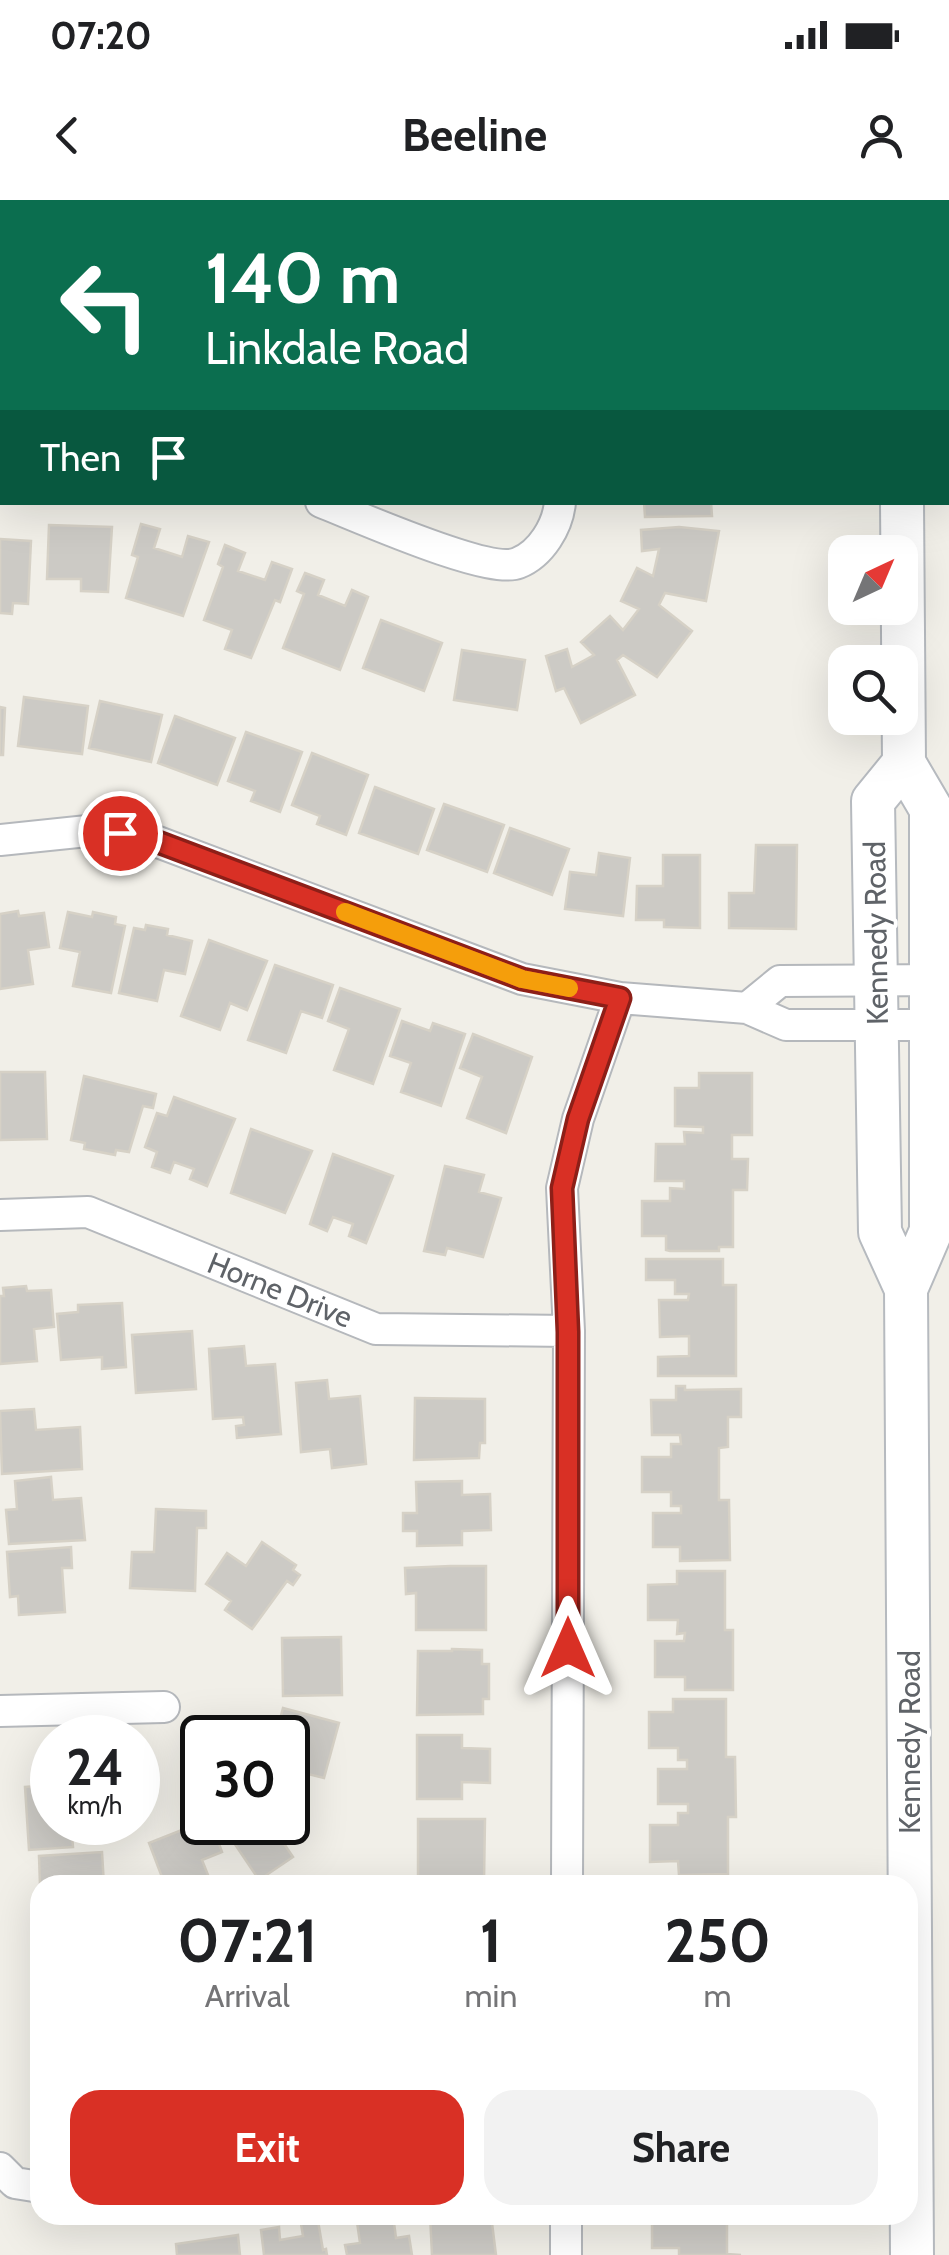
<!DOCTYPE html>
<html lang="en">
<head>
<meta charset="utf-8">
<style>
  :root { --surface:#fff; --page:#f2f2f2; --text:#202124; --muted:#757577; --accent:#d93025 }
  body { margin:0; font-family:Cabin,sans-serif; background:var(--page); color:var(--text); height:100vh; display:flex; flex-direction:column; font-size:38px; white-space:nowrap }
  * { box-sizing:border-box; margin:0 }
  p { font-size:32px; color:var(--muted) }
  .icon { flex:none; width:55px; height:55px; fill:none; stroke:currentColor; stroke-width:2; stroke-linecap:round; stroke-linejoin:round }
  .map { position:relative; flex:1; overflow:hidden }
  .side { position:absolute; left:30px; top:1675px; width:888px; height:350px; display:flex; flex-direction:column; background:var(--surface); border-radius:30px; box-shadow:0 10px 40px #0002 }
  .side>* { flex:none }
  .top-card { position:absolute; left:0px; top:0px; width:950px; height:305px; box-shadow:0 10px 40px #0002; background:#0b6e4f; color:#fff; overflow:hidden }
  .needle { width:65px; rotate:44deg }
  .fabs { position:absolute; left:828px; top:335px; display:grid; gap:20px }
  .fabs a { display:grid; place-items:center; width:90px; height:90px; border-radius:20px; background:var(--surface); box-shadow:0 10px 40px #0002; font-size:50px }
  .speed { position:absolute; left:30px; top:1515px; display:flex; gap:20px; font-size:50px; font-weight:700; text-align:center }
  .speed>* { display:grid; place-content:center; width:130px; height:130px; border-radius:50%; background:var(--surface); box-shadow:0 10px 40px #0002; line-height:1 }
  .speed small { font-size:25px; font-weight:400 }
  .speed .limit { border:5px solid #111; border-radius:15px; background:#fff; color:#111 }
  .pin { position:absolute; display:grid; place-items:center; width:85px; height:85px; color:#fff; margin:-42px; border:5px solid #fff; border-radius:50%; box-shadow:0 2px 10px #0007 }
  .me { position:absolute; width:110px; margin:-55px; rotate:0deg; stroke-linejoin:round; filter:drop-shadow(0 0 8px #0008) }
  .turn { display:flex; align-items:center; gap:35px; height:210px; padding:0 40px; font-size:45px }
  .turn .icon { width:130px; height:130px; stroke-width:2.5 }
  .turn b { display:block; font-size:70px; line-height:85px }
  .then { display:flex; align-items:center; height:95px; padding:0 40px; background:#0003; gap:20px; font-size:38px }
  .eta { display:flex; justify-content:space-evenly; align-items:center; height:170px; text-align:center }
  .eta b { font-size:60px; font-weight:700; line-height:70px }
  .action { display:flex; gap:20px; margin-top:auto; padding:20px 40px }
  .action a { flex:1; height:115px; border-radius:30px; background:var(--accent); color:#fff; font-size:40px; font-weight:700; line-height:115px; text-align:center }
  .action a+a { background:var(--page); color:var(--text) }
  .status { display:flex; justify-content:space-between; align-items:center; height:70px; padding:0 50px; background:var(--surface); direction:ltr }
  .status svg { height:28px; fill:currentColor }
  header { display:flex; justify-content:space-between; align-items:center; height:130px; padding:0 40px; background:var(--surface); font-size:45px; font-weight:700 }
  .map>svg:first-child { display:block }
  .building { fill:#cccac5; stroke:#d6d1c6; stroke-width:2.5 }
  .lines { fill:none; stroke-linecap:round; stroke-linejoin:round }
  .minor-casing { stroke:#b5b8bc; stroke-width:34 }
  .secondary-casing { stroke:#b6babf; stroke-width:46 }
  .minor { stroke:#fff; stroke-width:30 }
  .secondary { stroke:#fff; stroke-width:42 }
  .route-casing { stroke:#8d1f18; stroke-width:25 }
  .route { stroke:#d93025; stroke-width:18 }
  .slow { stroke:#f59e0b; stroke-width:18 }
  .labels { text-anchor:middle; dominant-baseline:central; stroke-width:8; stroke-linejoin:round; paint-order:stroke }
  .street-label { font-size:30px; fill:#5f6368; stroke:#fff }
</style>
</head>
<body>
<div class="status"><b>07:20</b><svg viewBox="0 0 49 12"><path d="M0 12V9h3v3zM5 12V6h3v6zM10 12V3h3v9zM15 12V0h3v12zM26 1h20v11H26zM47 4h2v5h-2z"/></svg></div>
<header><svg class="icon" aria-label="back" viewBox="0 0 24 24"><path d="M15 5l-7 7 7 7"/></svg>Beeline<svg class="icon" aria-label="person" viewBox="0 0 24 24"><circle cx="12" cy="8" r="4"/><path d="M4 21q1-7 8-7t8 7"/></svg></header>
<div class="map">
<svg width="949" height="2055" viewBox="0 0 949 2055">
  <rect width="100%" height="100%" fill="#f1efe8"/>
  <path class="building" d="M0 0H68V2H2L0 20Z
    M80 0H154V2H80Z
    M630 0H698V2H630Z
    M644 302H711L712 316 645 317Z
    M141 324 160 329 154 348 182 357 188 336 209 342 183 416 126 398 138 357 132 355Z
    M49 325 112 327 108 392 81 391V379H47Z
    M679 327 719 331 706 401 665 393 659 405 692 431 657 477 623 455 617 460 635 495 581 523 564 488 556 491 546 456 567 449 572 467 594 455 581 442 610 416 623 430 639 409 621 401 637 368 653 376 659 349 642 351 641 330Z
    M0 339 31 341 28 404 13 403 12 414 0 413Z
    M225 345 245 353 238 371 265 380 272 362 292 369 280 402 275 400 251 458 225 449 232 430 204 420 223 367 218 364Z
    M305 373 324 380 318 395 345 406 352 390 368 397 340 470 283 448 304 394 297 391Z
    M381 420 442 443 424 491 363 468Z
    M462 450 525 460 517 510 454 500Z
    M24 497 88 506 82 554 18 546Z
    M100 501 162 515 151 562 89 548Z
    M0 507 5 508 3 555H0Z
    M175 516 235 538 217 585 158 563Z
    M246 532 302 552 280 612 251 601 255 591 228 581Z
    M312 553 368 575 346 635 317 624 320 616 292 605Z
    M375 587 434 609 418 654 359 633Z
    M444 604 504 625 487 672 427 650Z
    M510 628 569 649 552 695 494 673Z
    M756 645H797L796 729 729 728V693H754Z
    M599 653 630 658 623 716 565 709 570 672 596 675Z
    M663 655H700V728L664 727V720H636L637 686H663Z
    M18 711 19 716 44 713 49 747 28 750 33 784 0 789V714Z
    M68 712 92 717 93 712 116 717 115 724 125 726 111 793 73 786 80 752 60 748Z
    M146 725 168 729 167 735 192 741 185 774 164 770 157 801 119 793 134 728 145 730Z
    M209 740 267 761 247 810 230 803 220 830 181 816Z
    M275 765 333 785 322 818 301 811 286 853 248 840Z
    M340 788 400 809 373 884 334 870 349 829 328 821Z
    M402 821 430 831 433 823 465 834 441 906 401 892 411 863 390 856Z
    M473 834 532 857 506 933 467 918 482 877 460 868Z
    M0 872H45L47 939 0 940Z
    M699 873H752V935H732V959H748L747 990H733V1047H719V1051H670L666 1050V1036H642V1001H670V988L684 989V981H655L656 944H685L684 932 703 933V927L675 926V888H699Z
    M84 876 156 894 153 908 143 906 129 952 116 950 115 955 84 949 85 943 71 940Z
    M174 897 235 919 207 986 190 979 194 969 174 962 170 973 152 967 157 952 145 947 157 913 167 916Z
    M251 929 312 951 285 1013 231 993Z
    M333 954 393 976 366 1043 349 1036 353 1024 333 1017 327 1031 310 1024Z
    M445 966 484 975 479 992 501 998 483 1057 447 1048 445 1055 424 1051Z
    M646 1059H723V1085H736V1176H658V1157L689 1156V1136L660 1137 659 1100H688L689 1094H675V1080H646Z
    M26 1086 27 1091 51 1090 54 1127 34 1129 37 1161 0 1164V1096H4L3 1088Z
    M122 1103 126 1167 102 1169V1157L61 1160 57 1114 78 1112V1105Z
    M192 1131 196 1189 136 1193 132 1135Z
    M244 1146 246 1166 275 1164 281 1234 237 1238 236 1226 244 1225 243 1217 213 1219 209 1149Z
    M327 1180 329 1199 360 1196 366 1264 332 1268 330 1249 301 1252 296 1183Z
    M676 1186H685V1190L741 1189V1217H728V1247L719 1248V1300H729L730 1360 680 1361V1347H653V1313H681V1306H671V1292H642V1257H671V1244H681L680 1235H652L651 1200H676Z
    M415 1198 485 1199V1243H480L479 1258 414 1260Z
    M34 1209 36 1230 80 1227 82 1269 2 1274 0 1211Z
    M51 1277 53 1300 81 1298 85 1340 9 1344 6 1310 17 1309 15 1281Z
    M462 1281V1295L490 1294 491 1330 462 1331V1345L417 1346V1331H403V1313H417L416 1282Z
    M156 1309 206 1311V1328H197L195 1391 130 1388 132 1352H154Z
    M262 1342 296 1365 293 1370 300 1375 293 1385 287 1381 252 1429 225 1410 231 1401 206 1384 227 1353 246 1366Z
    M71 1347 72 1368H62L65 1412 19 1415 18 1396 10 1397 7 1352Z
    M451 1366H486V1430H416V1393L406 1394 405 1368Z
    M677 1371H725V1430H733V1490H685V1477H655V1441H684L685 1433 677 1434 678 1420H648V1385L677 1384Z
    M341 1437 342 1495 283 1496 282 1438Z
    M452 1449 482 1450V1464H489V1499H483V1514L417 1515 418 1451H452Z
    M673 1499H726V1557H735L736 1617H728V1674L679 1675 678 1661 650 1662V1625H678V1613H688V1604H658V1569H687V1560H678V1548H649V1512H673Z
    M283 1508 339 1523 324 1578 288 1569V1538H275Z
    M417 1535H462V1548L490 1549V1583L462 1582V1599H417Z
    M52 1585V1622H71L73 1647 29 1650 25 1587Z
    M288 1608 295 1619 276 1632 293 1657 259 1680 220 1622H288Z
    M418 1619H485L484 1681 418 1683Z
    M202 1622H211L222 1652 202 1660 212 1685H165L149 1643Z
    M102 1652 104 1685H40L39 1656Z
    M356 2015H393L396 2038 409 2036 412 2055H347L345 2045 360 2043Z
    M430 2015H491L496 2055H432Z
    M652 2015H727V2054L741 2055H679V2048H652Z
    M318 2021 323 2050 326 2049 327 2055H264L261 2030 279 2027 280 2040 303 2036 301 2024Z
    M238 2035 240 2055H177L176 2044Z"/>
  <g class="lines">
    <g class="minor-casing">
      <path id="minor" d="M553 0V2
        M0 266H2
        M321 302C357 316 488 375 518 363 541 354 558 326 560 302
        M0 640 97 630 142 636 522 779 620 798 747 808 786 825H949
        M747 808 780 781 949 780
        M0 1015 88 1012 376 1129 569 1131
        M0 1511 164 1507
        M567 1685 569 1131 562 988 578 919 620 798
        M0 1968 15 1983 40 1987
        M566 2055V2015"/>
    </g>
    <g class="secondary-casing">
      <path id="secondary" d="M900 0V2
        M902 302 904 563 931 609V1031L906 1089 912 2055
        M904 563 873 601 880 1032 906 1089"/>
    </g>
    <use href="#minor" class="minor"/>
    <use href="#secondary" class="secondary"/>
  </g>
  <g class="lines">
    <g class="route-casing">
      <path id="route" d="M120 633 142 636 522 779 620 798 578 919 562 988 568 1132V1448"/>
    </g>
    <use href="#route" class="route"/>
    <path class="slow" d="M345 712 522 779 569 788"/>
  </g>
  <g class="labels">
    <g class="street-label">
      <text transform="translate(876 733) rotate(-91)">Kennedy Road</text>
      <text transform="translate(280 1090) rotate(22)">Horne Drive</text>
      <text transform="translate(909 1542) rotate(-90)">Kennedy Road</text>
    </g>
  </g>
</svg>
<div class="fabs">
<a><svg class="needle" viewBox="-14 -14 28 28"><path d="M0-13l5 13h-10z" fill="#e53935"/><path d="M0 13l5-13h-10z" fill="#757577"/></svg></a>
<a><svg class="icon" aria-label="search" viewBox="0 0 24 24"><circle cx="10" cy="10" r="6"/><path d="M15 15l6 6"/></svg></a>
</div>
<div class="speed"><div>24<small>km/h</small></div><div class="limit">30</div></div>
<div class="pin" style="left:120px;top:633px;background:#d93025"><svg class="icon" aria-label="arrive" viewBox="0 0 24 24"><path d="M6 21V4h12l-3 4 3 4H6"/></svg></div>
<svg class="me" style="left:568px;top:1448px" viewBox="-20 -20 40 40"><path d="M0-17L14 15 0 8-14 15z" fill="#d93025" stroke="#fff" stroke-width="4"/></svg>
<div class="top-card">
<div class="turn"><svg class="icon" aria-label="left" viewBox="0 0 24 24"><path d="M17 20v-9H6M10 6l-5 5 5 5"/></svg><div><b>140 m</b>Linkdale Road</div></div>
<div class="then">Then<svg class="icon" aria-label="arrive" viewBox="0 0 24 24"><path d="M6 21V4h12l-3 4 3 4H6"/></svg></div>
</div>
<section class="side">
<div class="eta">
<div><b>07:21</b><p>Arrival</p></div>
<div><b>1</b><p>min</p></div>
<div><b>250</b><p>m</p></div>
</div>
<div class="action"><a>Exit</a><a>Share</a></div>
</section>
</div>
</body>
</html>
